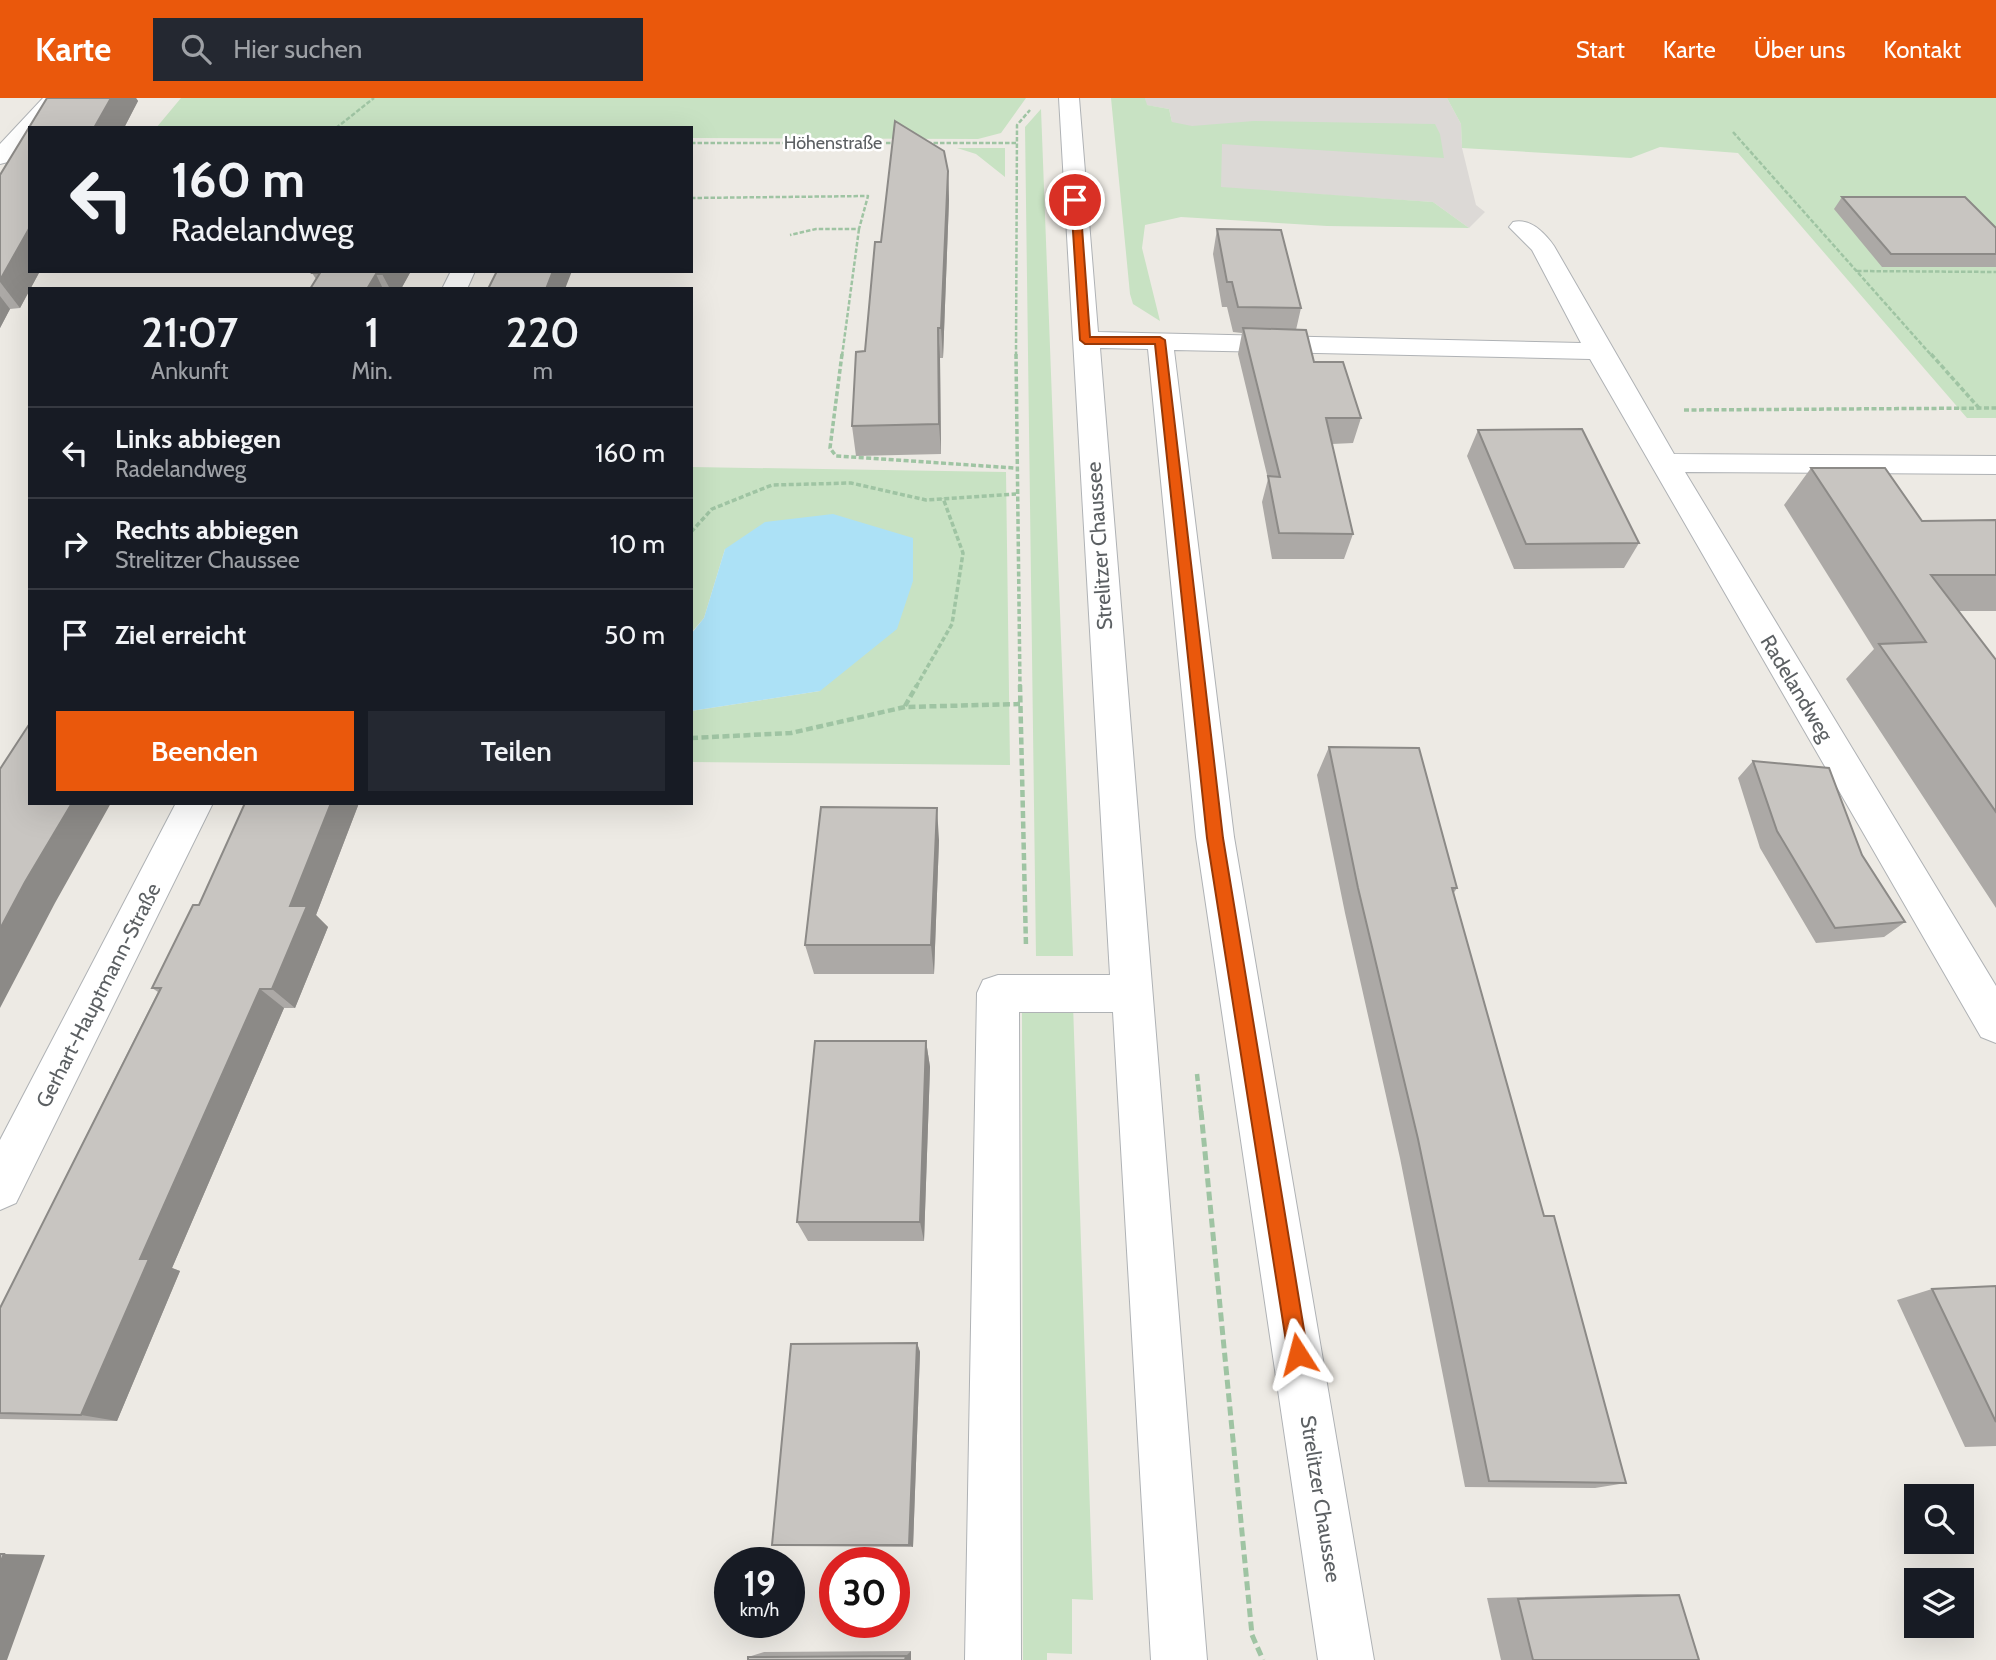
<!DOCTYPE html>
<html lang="de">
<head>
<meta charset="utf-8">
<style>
  :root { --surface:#171b24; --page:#242831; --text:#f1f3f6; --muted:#9ea1a6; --line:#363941; --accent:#ea580c }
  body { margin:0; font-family:Cabin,sans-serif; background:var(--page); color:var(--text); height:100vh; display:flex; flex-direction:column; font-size:26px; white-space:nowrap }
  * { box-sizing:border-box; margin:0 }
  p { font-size:23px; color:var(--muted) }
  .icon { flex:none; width:38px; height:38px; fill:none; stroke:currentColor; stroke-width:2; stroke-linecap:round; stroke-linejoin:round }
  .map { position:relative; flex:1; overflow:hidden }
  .sheet { position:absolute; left:28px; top:189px; width:665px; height:518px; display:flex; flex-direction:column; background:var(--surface); border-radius:0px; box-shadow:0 7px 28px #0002 }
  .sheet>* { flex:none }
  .guide { position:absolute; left:28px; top:28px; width:665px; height:147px; border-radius:0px; box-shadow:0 7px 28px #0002; background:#171b24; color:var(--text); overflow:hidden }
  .buttons { position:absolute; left:1904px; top:1386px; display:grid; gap:14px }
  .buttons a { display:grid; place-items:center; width:70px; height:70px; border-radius:0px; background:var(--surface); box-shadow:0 7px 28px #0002; font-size:35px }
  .speed { position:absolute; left:714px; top:1449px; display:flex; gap:14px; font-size:35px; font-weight:700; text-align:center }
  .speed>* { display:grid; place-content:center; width:91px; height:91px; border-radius:50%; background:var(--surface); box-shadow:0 7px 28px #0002; line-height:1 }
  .speed small { font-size:18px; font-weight:400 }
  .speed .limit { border:10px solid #d22; background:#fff; color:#111 }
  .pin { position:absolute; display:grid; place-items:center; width:60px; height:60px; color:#fff; margin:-30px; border:4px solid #fff; border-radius:50%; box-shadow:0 2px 7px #0007 }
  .me { position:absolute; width:77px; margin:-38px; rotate:351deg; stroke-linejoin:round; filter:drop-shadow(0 0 5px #0008) }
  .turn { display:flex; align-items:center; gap:24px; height:147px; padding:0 28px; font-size:32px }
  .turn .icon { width:91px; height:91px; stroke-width:2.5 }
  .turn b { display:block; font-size:49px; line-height:60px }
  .eta { display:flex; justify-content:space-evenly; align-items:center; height:119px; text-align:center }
  .eta b { font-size:42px; font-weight:600; line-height:49px }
  .button { display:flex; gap:14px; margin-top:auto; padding:14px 28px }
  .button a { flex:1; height:80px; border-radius:0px; background:var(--accent); color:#fff; font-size:28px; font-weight:600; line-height:80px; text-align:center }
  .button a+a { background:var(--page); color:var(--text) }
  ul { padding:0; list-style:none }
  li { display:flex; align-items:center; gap:21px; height:91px; padding:0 28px; border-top:2px solid var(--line) }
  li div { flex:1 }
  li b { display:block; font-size:26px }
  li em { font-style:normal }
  header { display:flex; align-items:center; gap:42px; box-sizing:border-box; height:98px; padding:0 35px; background:var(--accent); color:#fff }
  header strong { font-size:33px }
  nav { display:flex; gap:38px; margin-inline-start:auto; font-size:24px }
  .search { width:490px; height:63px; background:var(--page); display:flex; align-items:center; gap:18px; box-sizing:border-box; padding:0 24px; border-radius:0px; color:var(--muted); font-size:26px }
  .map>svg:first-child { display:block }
  .industrial { fill:#dcd9d6 }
  .green { fill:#c8e2c3 }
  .water { fill:#ace1f6 }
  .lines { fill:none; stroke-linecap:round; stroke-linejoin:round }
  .minor-casing { stroke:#afb2b5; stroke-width:2 }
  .path-far3 { stroke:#9fc4a3; stroke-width:2.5; stroke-dasharray:4.5 2; stroke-linecap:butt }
  .path-far2 { stroke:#9fc4a3; stroke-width:3.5; stroke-dasharray:5 2.5; stroke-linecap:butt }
  .path-far1 { stroke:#9fc4a3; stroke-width:4.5; stroke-dasharray:7 3.5; stroke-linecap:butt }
  .path { stroke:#9fc4a3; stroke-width:5; stroke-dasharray:9 4.5; stroke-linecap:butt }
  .minor { fill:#fff; fill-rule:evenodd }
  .wall { fill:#aca9a6 }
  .shaded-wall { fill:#8c8a87 }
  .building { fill:#c8c5c1; stroke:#8c8a87; stroke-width:2 }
  .route { fill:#ea580c; stroke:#983908; stroke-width:2 }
  .labels { text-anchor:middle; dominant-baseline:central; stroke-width:5; stroke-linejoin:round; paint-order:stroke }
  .far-street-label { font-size:18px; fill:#5c6063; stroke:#fff }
  .street-label { font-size:21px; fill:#5c6063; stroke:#fff }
</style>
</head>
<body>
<header>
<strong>Karte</strong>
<div class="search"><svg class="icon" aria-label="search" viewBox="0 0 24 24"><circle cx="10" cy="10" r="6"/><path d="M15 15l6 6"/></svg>Hier suchen</div>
<nav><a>Start</a><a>Karte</a><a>Über uns</a><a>Kontakt</a></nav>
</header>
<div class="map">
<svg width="1996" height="1562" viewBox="0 0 1996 1562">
  <rect width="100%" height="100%" fill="#edeae4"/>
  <path class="industrial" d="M1145 0H1447L1461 26 1462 50 1476 107 1485 114 1469 130 1433 104 1160 86 1153 36 1172 24 1169 11 1146 7Z"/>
  <path class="green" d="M181 0H1026L1001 35 978 41 691 40V30H156Z
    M1111 0H1145L1147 7 1169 11 1172 24 1192 28 1254 23 1435 26 1440 36 1444 60 1222 46 1221 89 1433 104 1469 130 1327 128 1181 119 1145 127 1142 150 1160 223 1133 206 1130 196Z
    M1447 0H1996V320H1967L1738 55 1660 49 1631 60 1462 50 1461 26Z
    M1041 11 1073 858H1036L1025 29Z
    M957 50H1005V79L976 56Z
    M692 369 1006 374 1010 667 691 664V613L820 593 725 451 704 520 691 535Z
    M1022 906H1073L1093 1502 1072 1501V1556L1047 1555V1562H1023Z"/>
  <path class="water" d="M833 416 913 440V483L897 531 820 593 691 613V536L704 520 725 451 765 424Z"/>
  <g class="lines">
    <g class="minor-casing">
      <path id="minor" d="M43 0H64L38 30H30V39L8 64 0 66V46Z
        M1059 0H1079L1098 234 1581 245 1532 152 1509 129 1513 124C1530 120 1544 134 1554 148L1674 356 1996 358V376L1685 374 1996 888V945L1981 939 1590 261 1174 252 1234 739 1374 1562H1318L1196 739 1148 251 1100 250 1207 1562H1151L1113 914H1019L1021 1562H965L977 895 983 882 998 877H1110Z
        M451 173H475L467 191H442Z
        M176 705H213L16 1105 0 1112V1042Z"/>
    </g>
    <path class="path-far3" d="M336 30 374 0
      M1733 34 1932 258
      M691 45H897
      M927 45H1017
      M691 100 868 98 859 131H816L790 137
      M1857 173 1996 174
      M842 258 859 131
      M1016 258 1017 27 1030 12"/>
    <path class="path-far2" d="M842 256 830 350 836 358 1015 370
      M1016 256 1020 589
      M1931 256 1979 310
      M1684 312 1996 310
      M691 434 712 411 772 387 851 385 926 402 1016 396
      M916 589 952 526 963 455 943 400"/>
    <path class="path-far1" d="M1020 587 1026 849
      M905 608 917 587
      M691 640 791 635 905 609 1020 606
      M1197 976 1201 1014"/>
    <path class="path" d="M1201 1013 1252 1537 1263 1562"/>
    <use href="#minor" class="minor"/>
  </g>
  <path class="wall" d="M47 0H136L138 3 124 30H30V173H40L20 210 10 211 0 230V77Z
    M948 73 949 102 943 260H940L941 356 856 358 852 328 865 253 881 144Z
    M1842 99 1996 130V169H1882L1834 111Z
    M1217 131 1301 210 1296 232 1314 264 1361 320 1353 345 1332 346 1353 436 1344 461H1272L1262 404 1268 381 1238 256 1242 235 1233 234 1227 209H1222L1213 156Z
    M411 173 401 191H310L316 181 312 175Z
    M1478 332 1639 445 1624 470 1514 471 1467 358Z
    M1811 370 1922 423 1996 422V513H1958L1996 562V810L1846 581 1874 551 1784 407Z
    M1329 649 1457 790 1453 796 1544 1118 1626 1385 1595 1390 1465 1389 1400 1060 1345 815 1317 677Z
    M1753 663 1862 757 1905 824 1884 839 1816 845 1760 750 1738 680Z
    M245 705H359L316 817 328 829 295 910H284L172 1170 180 1173 117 1323 0 1321V1210L158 894 152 890 199 807Z
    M939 742 934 876H814L805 847Z
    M926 943 930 969 924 1143H808L797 1124Z
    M1996 1188V1348L1965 1349 1897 1202 1932 1191Z
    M917 1245 920 1254 913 1449 781 1448 772 1447Z
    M1638 1496 1679 1497 1699 1562H1501L1487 1500Z
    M911 1553V1562L748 1559 764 1554Z"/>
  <path class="shaded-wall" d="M111 0H136L138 3 124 30H94Z
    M948 73 949 102 943 260 941 230Z
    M30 129V173H40L20 210 0 184V182Z
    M384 173H411L401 191H390L382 176Z
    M553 173H572L565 191H546Z
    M376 176 383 191H367Z
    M0 198 10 211 0 230Z
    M938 230 940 260 941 356 939 326Z
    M72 705H111L55 805 0 910V831L25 784Z
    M331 705H359L316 817 328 829 295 910 272 891 290 808Z
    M937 710 939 742 934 876 931 847Z
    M260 891 284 910 172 1170 180 1173 117 1323 81 1317 140 1161Z
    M926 943 930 969 924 1143 920 1124Z
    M917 1245 920 1254 913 1449 909 1447Z
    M4 1456 45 1457 7 1562H0V1465Z
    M911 1553V1562H905L906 1558Z"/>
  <path class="building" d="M47 0H111L94 30H30V129L0 182V77Z
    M895 23 944 53 948 73 941 230H938L939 326 852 328 856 254 865 253 875 144H881Z
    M570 29H627L570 30Z
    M1842 99H1965L1996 130V156H1891Z
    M1217 131 1281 132 1301 210 1238 209 1232 184H1227Z
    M313 173H384L382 176H376L367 191H310L320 175H312Z
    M497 173H553L546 191H488Z
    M1243 230 1306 232 1314 264H1343L1361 320H1326L1353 436 1279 435 1268 378 1280 379Z
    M1582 331 1639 445 1526 446 1478 332Z
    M1811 370H1885L1922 423 1996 422V477H1931L1996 562V714L1879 546 1926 544Z
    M30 625V705H72L25 784 0 831V671Z
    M1329 649 1419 650 1457 790H1452L1544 1118H1554L1626 1385 1489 1383 1418 1041 1358 790Z
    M1753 663 1829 670 1862 757 1905 824 1835 830 1777 733Z
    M245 705H331L290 808H307L272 891H260L140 1161H149L81 1317 0 1315V1210L161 890H152L193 807H199Z
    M821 709 937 710 931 847H805Z
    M815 943H926L920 1124H797Z
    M1996 1188V1324L1932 1191Z
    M917 1245 909 1447H772L791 1246Z
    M0 1456H4L0 1465Z
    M1679 1497 1699 1562H1533L1518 1501Z
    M906 1558 905 1562H748V1559Z"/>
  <path class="route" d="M1075 99 1080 102 1090 239H1160L1165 242 1223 740 1308 1256 1305 1264 1298 1267 1291 1264 1288 1256 1207 740 1155 246H1085L1080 242 1071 102Z"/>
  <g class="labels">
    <g class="far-street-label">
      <text x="833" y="45">Höhenstraße</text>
    </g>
    <g class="street-label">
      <text transform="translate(1099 448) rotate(-94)">Strelitzer Chaussee</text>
      <text transform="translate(1797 590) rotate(59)">Radelandweg</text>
      <text transform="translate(98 897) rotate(-63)">Gerhart-Hauptmann-Straße</text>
      <text transform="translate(1321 1401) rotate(81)">Strelitzer Chaussee</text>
    </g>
  </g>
</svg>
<div class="buttons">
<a><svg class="icon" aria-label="search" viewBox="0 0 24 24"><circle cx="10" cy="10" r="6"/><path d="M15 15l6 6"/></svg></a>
<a><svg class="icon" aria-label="layers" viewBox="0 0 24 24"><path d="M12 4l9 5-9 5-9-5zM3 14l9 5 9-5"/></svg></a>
</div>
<div class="speed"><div>19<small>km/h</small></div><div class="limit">30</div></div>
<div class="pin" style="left:1075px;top:102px;background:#d93025"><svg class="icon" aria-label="arrive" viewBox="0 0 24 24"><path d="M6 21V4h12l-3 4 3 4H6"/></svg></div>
<svg class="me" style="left:1298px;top:1256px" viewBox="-20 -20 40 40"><path d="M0-17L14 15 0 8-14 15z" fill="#ea580c" stroke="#fff" stroke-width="4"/></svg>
<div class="guide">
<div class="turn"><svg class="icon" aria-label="left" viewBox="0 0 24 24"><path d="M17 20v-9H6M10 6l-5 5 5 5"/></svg><div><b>160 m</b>Radelandweg</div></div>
</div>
<section class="sheet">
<div class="eta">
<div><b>21:07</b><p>Ankunft</p></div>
<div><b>1</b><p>Min.</p></div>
<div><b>220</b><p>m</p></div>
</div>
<ul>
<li><svg class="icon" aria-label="left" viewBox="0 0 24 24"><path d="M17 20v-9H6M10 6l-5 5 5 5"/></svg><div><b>Links abbiegen</b><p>Radelandweg</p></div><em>160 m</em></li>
<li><svg class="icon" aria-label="right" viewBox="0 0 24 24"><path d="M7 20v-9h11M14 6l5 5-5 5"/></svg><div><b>Rechts abbiegen</b><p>Strelitzer Chaussee</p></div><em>10 m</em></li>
<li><svg class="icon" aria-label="arrive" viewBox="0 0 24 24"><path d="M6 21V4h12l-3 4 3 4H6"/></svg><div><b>Ziel erreicht</b></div><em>50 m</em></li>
</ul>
<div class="button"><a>Beenden</a><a>Teilen</a></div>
</section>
</div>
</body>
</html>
